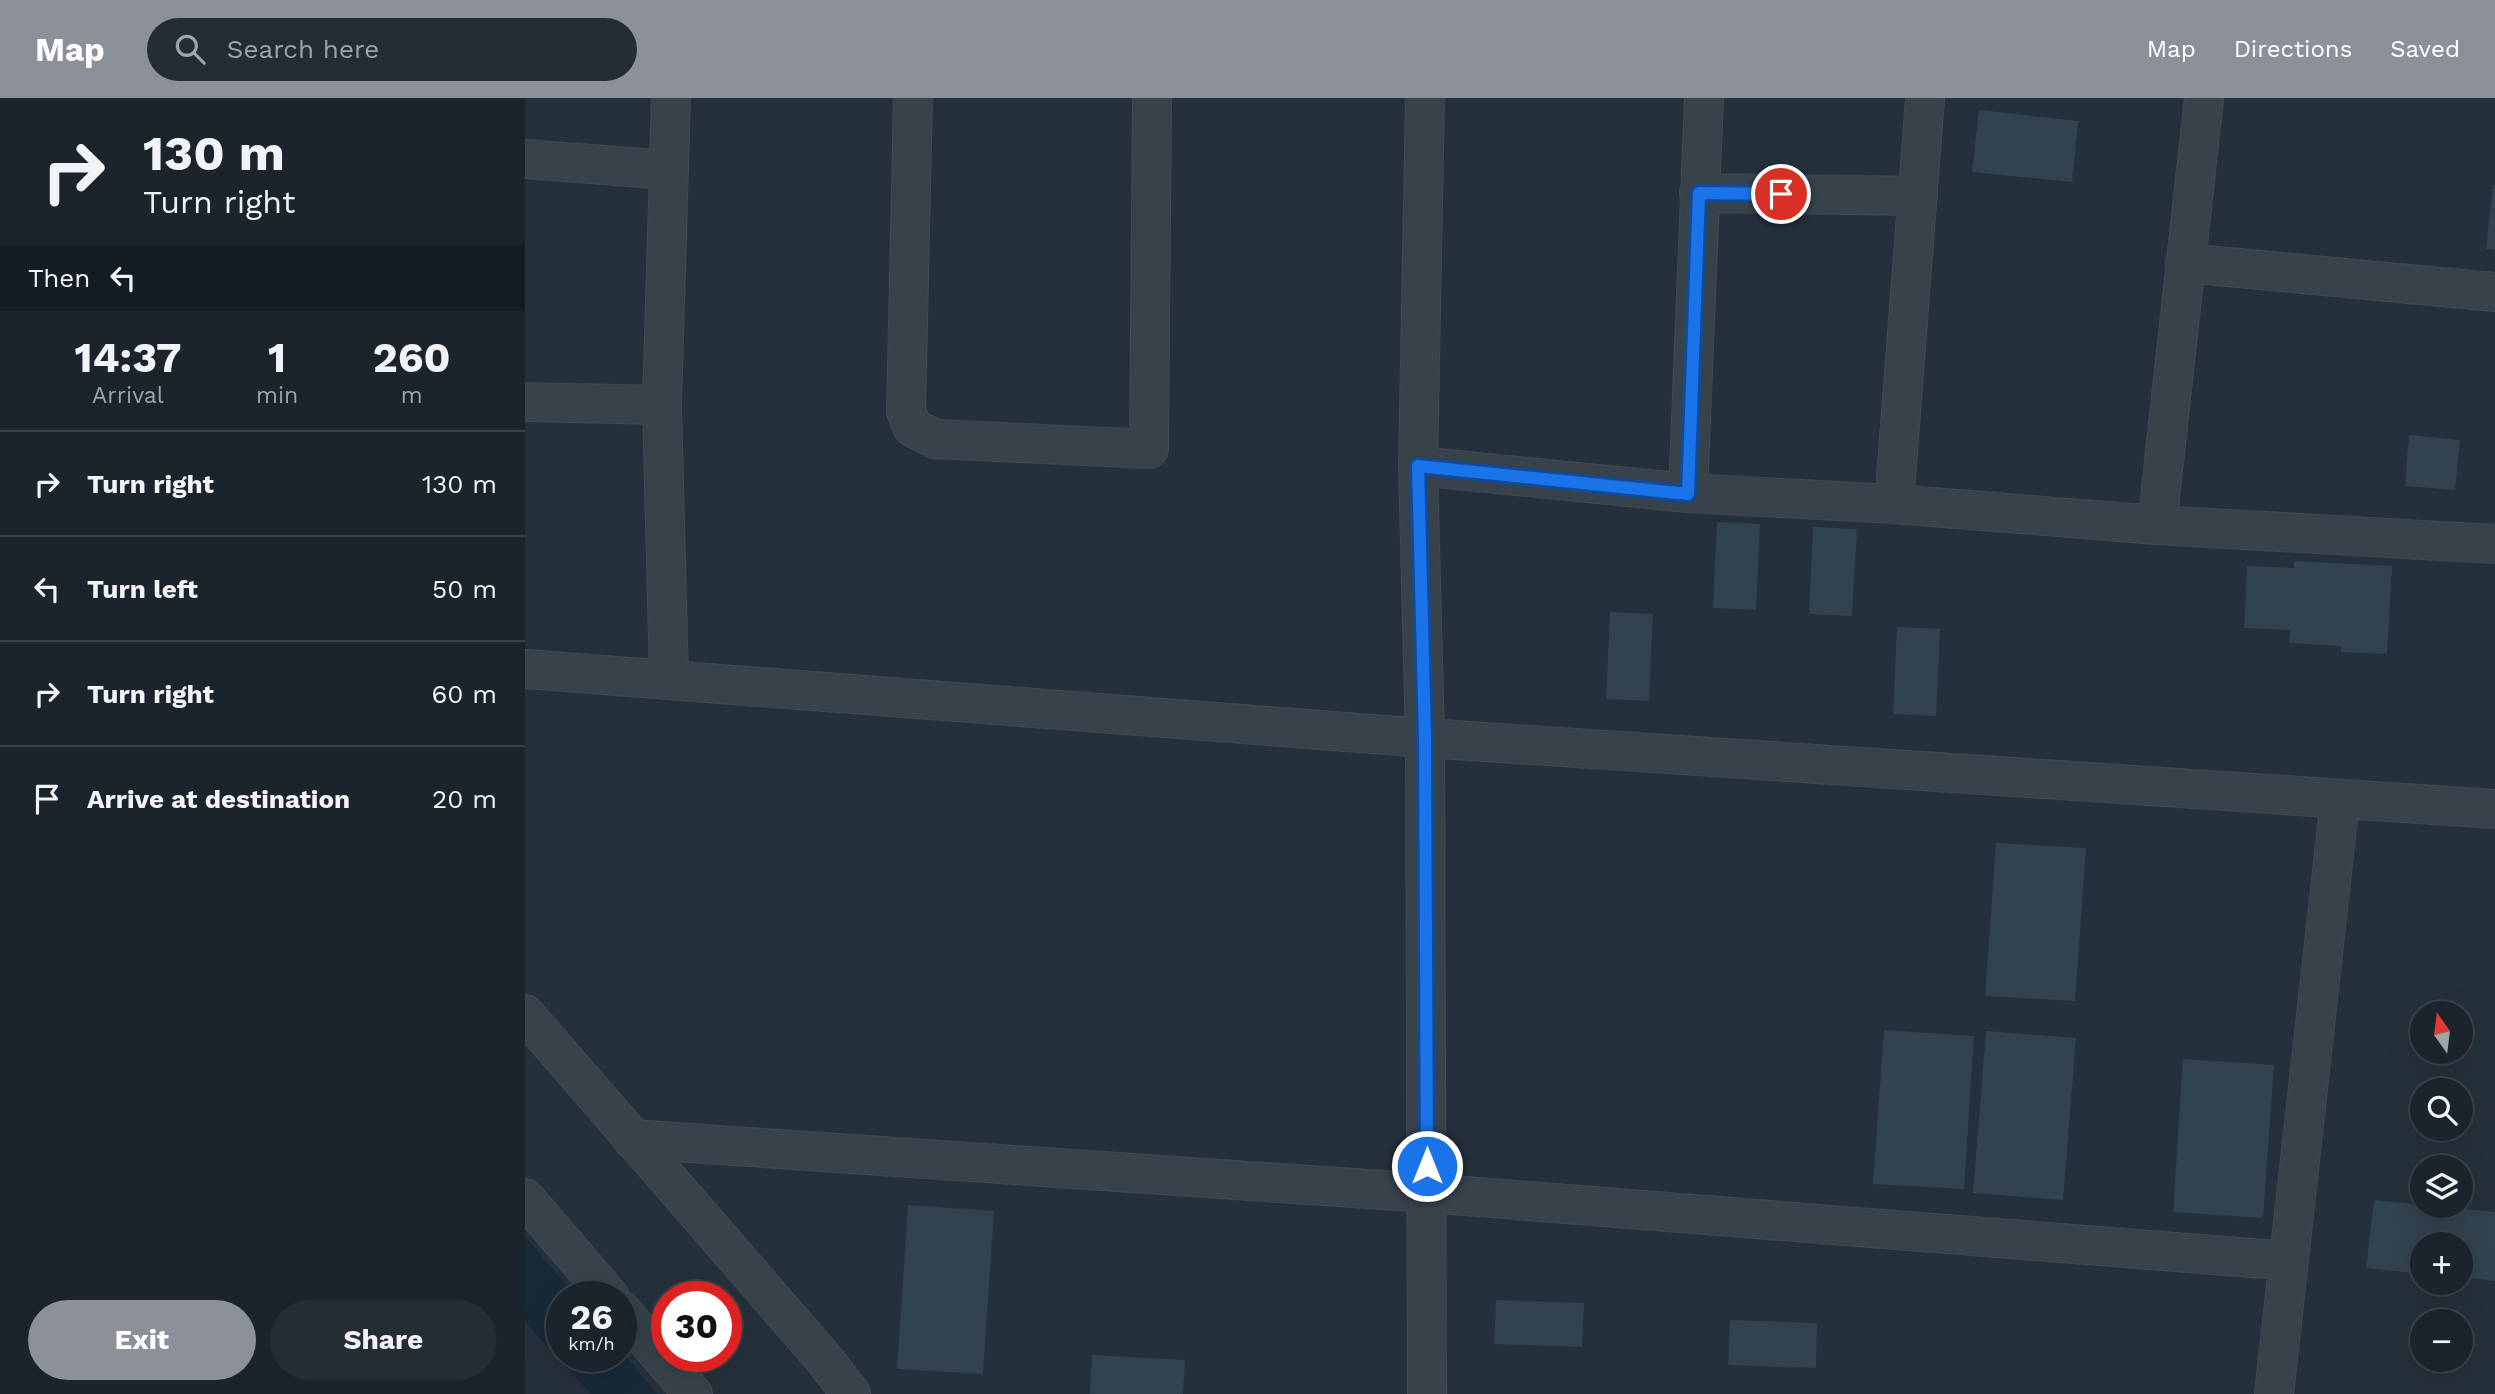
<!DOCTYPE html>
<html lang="en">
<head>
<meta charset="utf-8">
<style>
  :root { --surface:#1b242c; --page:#242c34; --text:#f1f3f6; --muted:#a0a4a9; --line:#394148; --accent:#8c9099 }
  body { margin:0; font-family:"Work Sans",sans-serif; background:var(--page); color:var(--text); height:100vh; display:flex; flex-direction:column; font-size:26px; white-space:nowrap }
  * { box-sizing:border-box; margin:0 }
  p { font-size:23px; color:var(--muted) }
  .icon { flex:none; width:38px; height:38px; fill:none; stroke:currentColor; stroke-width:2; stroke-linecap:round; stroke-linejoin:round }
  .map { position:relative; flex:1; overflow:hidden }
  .drawer { display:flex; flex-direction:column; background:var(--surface); width:525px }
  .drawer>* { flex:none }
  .hud { background:#1b242c; color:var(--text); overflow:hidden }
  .needle { width:46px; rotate:346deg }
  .tools { position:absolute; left:1885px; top:903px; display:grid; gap:14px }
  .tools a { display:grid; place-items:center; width:63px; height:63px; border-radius:50%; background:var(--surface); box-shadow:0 7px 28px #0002,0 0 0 2px var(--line); font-size:35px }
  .speed { position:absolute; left:21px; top:1183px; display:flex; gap:14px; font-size:35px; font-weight:700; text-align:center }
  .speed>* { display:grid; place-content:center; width:91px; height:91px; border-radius:50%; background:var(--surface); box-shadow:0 7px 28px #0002,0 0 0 2px var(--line); line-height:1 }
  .speed small { font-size:18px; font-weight:400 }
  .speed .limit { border:10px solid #d22; background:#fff; color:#111 }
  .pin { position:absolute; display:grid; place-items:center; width:60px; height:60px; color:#fff; margin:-30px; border:4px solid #fff; border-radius:50%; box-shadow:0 2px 7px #0007 }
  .me { position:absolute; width:77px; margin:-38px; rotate:0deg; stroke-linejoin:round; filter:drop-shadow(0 0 5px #0008) }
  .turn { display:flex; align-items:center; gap:24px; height:147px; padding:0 28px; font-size:32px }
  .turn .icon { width:91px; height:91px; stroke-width:2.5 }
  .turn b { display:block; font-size:49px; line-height:60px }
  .then { display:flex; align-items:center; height:66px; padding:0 28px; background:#0003; gap:14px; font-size:26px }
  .eta { display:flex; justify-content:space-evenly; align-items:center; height:119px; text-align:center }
  .eta b { font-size:42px; font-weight:700; line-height:49px }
  .action { display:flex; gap:14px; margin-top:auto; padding:14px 28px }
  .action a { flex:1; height:80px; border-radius:42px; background:var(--accent); color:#fff; font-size:28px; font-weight:700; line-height:80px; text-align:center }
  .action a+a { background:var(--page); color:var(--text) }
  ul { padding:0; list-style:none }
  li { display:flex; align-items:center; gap:21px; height:105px; padding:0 28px; border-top:2px solid var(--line) }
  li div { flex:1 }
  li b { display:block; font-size:26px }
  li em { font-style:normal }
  header { display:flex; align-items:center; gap:42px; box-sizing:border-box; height:98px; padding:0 35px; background:var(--accent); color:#fff }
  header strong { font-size:33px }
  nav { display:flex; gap:38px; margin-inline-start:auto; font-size:24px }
  .search { width:490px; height:63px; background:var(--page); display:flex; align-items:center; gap:18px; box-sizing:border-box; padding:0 24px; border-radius:38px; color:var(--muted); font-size:26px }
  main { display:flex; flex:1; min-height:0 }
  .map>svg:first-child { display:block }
  .water { fill:#172939 }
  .building { fill:#33424f }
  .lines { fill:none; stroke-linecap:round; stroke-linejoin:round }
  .minor-casing { stroke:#404b54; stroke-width:40 }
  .minor { stroke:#37424b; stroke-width:38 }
  .route-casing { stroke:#114b97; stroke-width:18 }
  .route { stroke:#1a73e8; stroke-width:12 }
</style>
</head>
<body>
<header>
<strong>Map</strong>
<div class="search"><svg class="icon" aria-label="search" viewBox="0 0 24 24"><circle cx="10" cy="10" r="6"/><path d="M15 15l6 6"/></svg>Search here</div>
<nav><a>Map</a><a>Directions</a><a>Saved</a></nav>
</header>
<main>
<section class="drawer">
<div class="hud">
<div class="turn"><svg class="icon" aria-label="right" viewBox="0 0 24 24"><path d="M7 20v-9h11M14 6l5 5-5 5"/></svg><div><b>130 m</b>Turn right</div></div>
<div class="then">Then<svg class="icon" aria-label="left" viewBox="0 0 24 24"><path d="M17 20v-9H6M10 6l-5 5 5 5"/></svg></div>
</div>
<div class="eta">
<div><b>14:37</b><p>Arrival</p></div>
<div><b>1</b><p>min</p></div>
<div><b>260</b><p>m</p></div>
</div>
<ul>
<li><svg class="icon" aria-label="right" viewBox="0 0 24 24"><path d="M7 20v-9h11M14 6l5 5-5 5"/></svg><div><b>Turn right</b></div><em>130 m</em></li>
<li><svg class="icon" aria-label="left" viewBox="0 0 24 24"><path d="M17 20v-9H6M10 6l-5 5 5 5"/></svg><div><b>Turn left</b></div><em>50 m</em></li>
<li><svg class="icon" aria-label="right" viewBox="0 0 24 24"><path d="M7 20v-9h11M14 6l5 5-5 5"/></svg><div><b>Turn right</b></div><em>60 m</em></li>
<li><svg class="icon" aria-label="arrive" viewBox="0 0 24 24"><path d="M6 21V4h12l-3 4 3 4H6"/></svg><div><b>Arrive at destination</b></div><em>20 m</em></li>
</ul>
<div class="action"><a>Exit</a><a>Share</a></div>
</section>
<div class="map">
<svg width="1970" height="1296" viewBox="0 0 1970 1296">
  <rect width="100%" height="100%" fill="#24303b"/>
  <path class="water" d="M0 1138 51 1199H37V1258H96V1253L132 1296H66L0 1224Z"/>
  <path class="building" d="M1454 12 1553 23 1547 84 1447 74Z
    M1968 87H1970V152L1961 151Z
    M1884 337 1935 342 1930 392 1880 388Z
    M1192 424 1235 426 1231 512 1188 510Z
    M1288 429 1332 431 1327 518 1284 516Z
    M1769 463 1867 468 1862 556 1816 554V548L1764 545 1765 532 1719 530 1722 468 1769 470Z
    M1085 514 1128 516 1124 603 1081 601Z
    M1372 529 1415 531 1411 618 1368 616Z
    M1471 745 1561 750 1550 903 1460 898Z
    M1359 932 1449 938 1439 1091 1348 1086Z
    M1461 933 1551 940 1538 1102 1448 1095Z
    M1658 961 1749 967 1738 1120 1648 1114Z
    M1849 1102 1970 1114V1183L1936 1179V1146H1897V1176L1841 1170Z
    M383 1107 469 1113 458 1276 372 1271Z
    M971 1202 1059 1205 1057 1249 969 1246Z
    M1205 1222 1292 1225 1291 1270 1203 1267Z
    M567 1257 660 1262 658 1296H565Z"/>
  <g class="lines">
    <g class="minor-casing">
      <path id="minor" d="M388 0 381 313 387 329 410 341 624 351 627 0
        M900 0 893 368 900 640 902 1296
        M0 61 144 72
        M1174 95 1393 98
        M1660 165 1970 194
        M0 304 137 307
        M893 368 1163 395 1369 406 1632 427 1970 446
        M1163 395 1179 0
        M1369 406 1400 0
        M1632 427 1679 0
        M0 571 900 640 1970 711
        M144 582 137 307 146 0
        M0 916 299 1261 326 1296
        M107 1041 902 1095 1764 1163
        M0 1100 85 1199
        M96 1212 168 1296
        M1749 1296 1815 702"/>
    </g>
    <use href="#minor" class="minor"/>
  </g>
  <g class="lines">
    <g class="route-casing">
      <path id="route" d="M902 1068 900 640 893 368 1163 396 1174 95 1256 96"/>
    </g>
    <use href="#route" class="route"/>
  </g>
</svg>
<div class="tools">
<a><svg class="needle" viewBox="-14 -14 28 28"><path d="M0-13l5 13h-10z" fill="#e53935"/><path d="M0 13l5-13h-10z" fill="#a0a4a9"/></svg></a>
<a><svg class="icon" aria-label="search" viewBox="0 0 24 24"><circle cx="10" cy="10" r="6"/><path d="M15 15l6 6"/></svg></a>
<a><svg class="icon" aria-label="layers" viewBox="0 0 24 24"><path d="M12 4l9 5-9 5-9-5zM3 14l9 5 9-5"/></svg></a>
<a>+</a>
<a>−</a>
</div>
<div class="speed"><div>26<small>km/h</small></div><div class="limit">30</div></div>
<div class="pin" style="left:1256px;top:96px;background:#d93025"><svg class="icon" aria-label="arrive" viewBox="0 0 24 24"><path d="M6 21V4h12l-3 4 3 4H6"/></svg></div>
<svg class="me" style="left:902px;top:1068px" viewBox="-20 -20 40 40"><circle r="17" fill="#1a73e8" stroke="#fff" stroke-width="3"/><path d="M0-11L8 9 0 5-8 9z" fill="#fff"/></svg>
</div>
</main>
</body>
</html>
